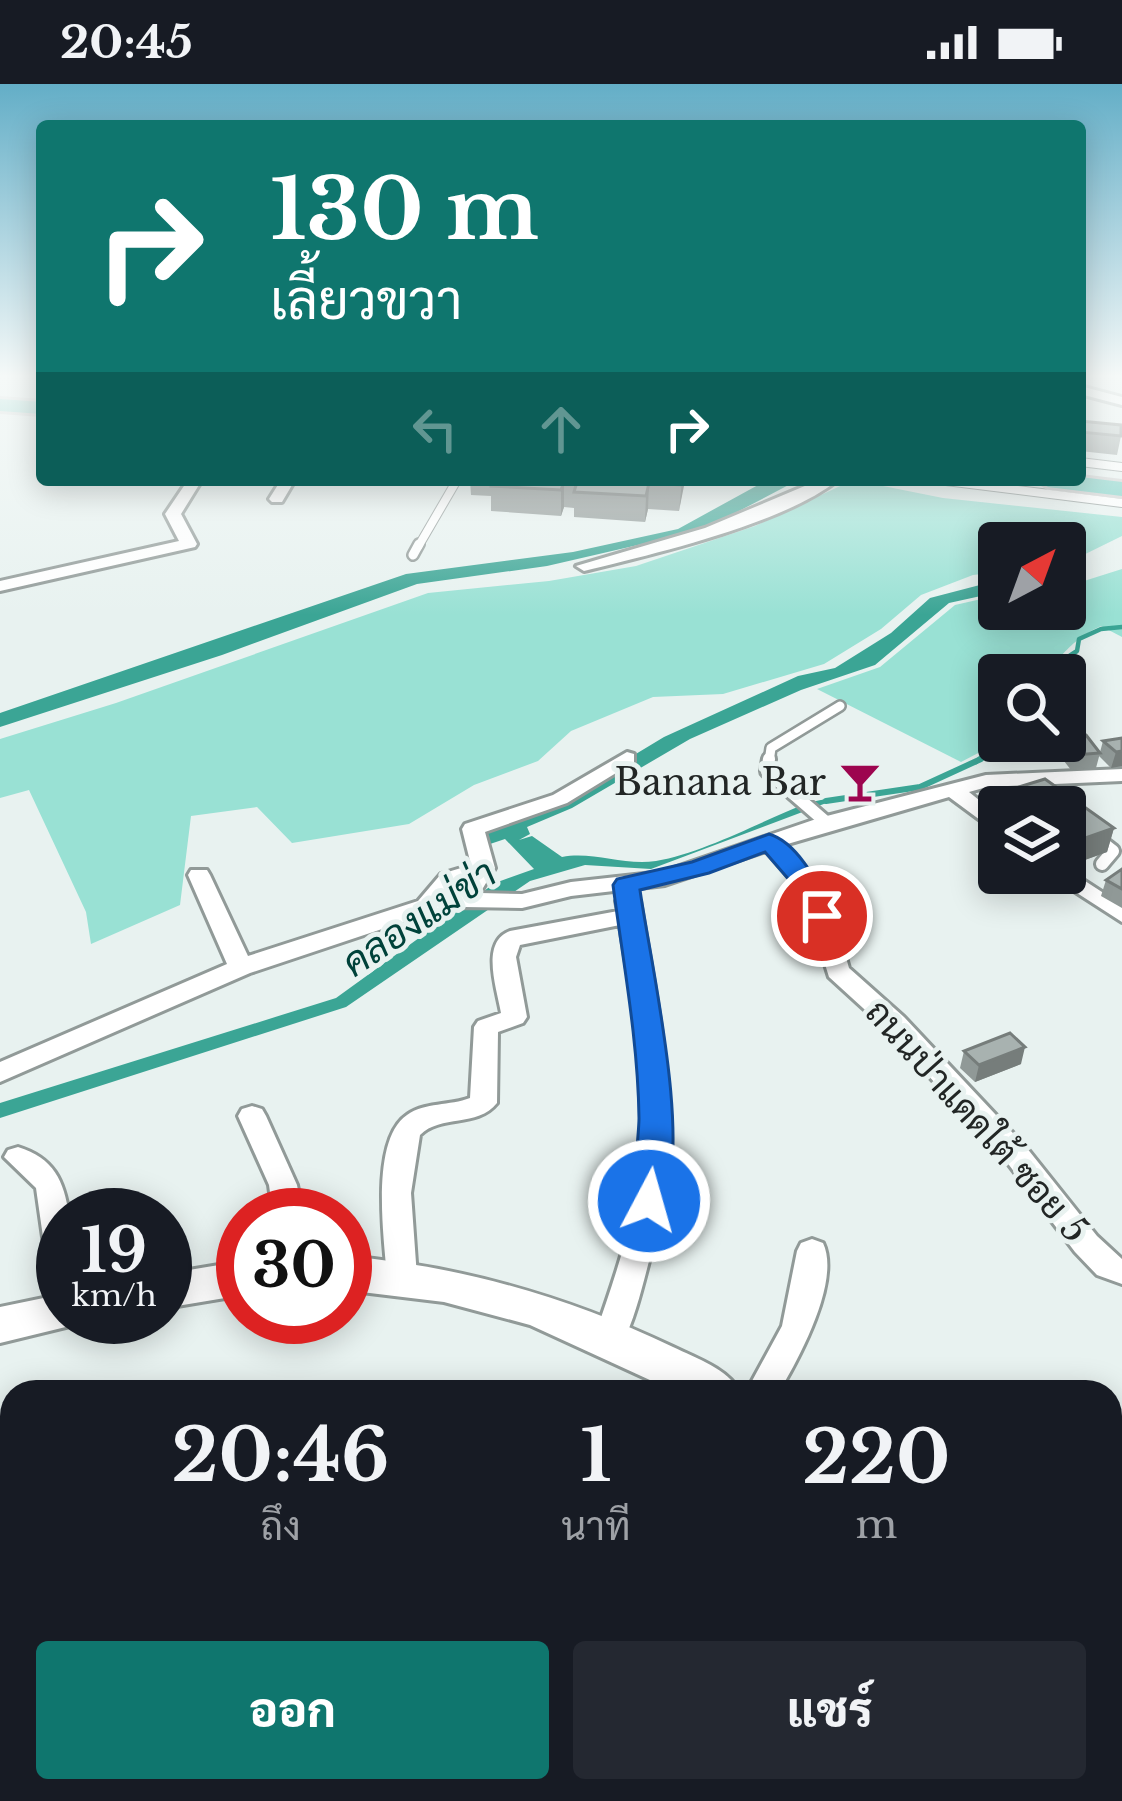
<!DOCTYPE html>
<html lang="th">
<head>
<meta charset="utf-8">
<style>
  :root { --surface:#171b24; --page:#242831; --text:#f1f3f6; --muted:#9ea1a6; --accent:#0f766e }
  body { margin:0; font-family:"Libre Baskerville",Sarabun,serif; background:var(--page); color:var(--text); height:100vh; display:flex; flex-direction:column; font-size:45px; white-space:nowrap }
  * { box-sizing:border-box; margin:0 }
  p { font-size:39px; color:var(--muted) }
  .icon { flex:none; width:66px; height:66px; fill:none; stroke:currentColor; stroke-width:2; stroke-linecap:round; stroke-linejoin:round }
  .map { position:relative; flex:1; overflow:hidden }
  .drawer { position:absolute; left:0px; top:1296px; width:1122px; height:423px; display:flex; flex-direction:column; background:var(--surface); border-radius:36px 36px 0 0; box-shadow:0 6px 30px #0003 }
  .drawer>* { flex:none }
  .top-card { position:absolute; left:36px; top:36px; width:1050px; height:366px; border-radius:12px; box-shadow:0 6px 30px #0003; background:#0f766e; color:#fff; overflow:hidden }
  .needle { width:78px; rotate:41deg }
  .buttons { position:absolute; left:978px; top:438px; display:grid; gap:24px }
  .buttons a { display:grid; place-items:center; width:108px; height:108px; border-radius:12px; background:var(--surface); box-shadow:0 6px 30px #0003; font-size:60px }
  .speed { position:absolute; left:36px; top:1104px; display:flex; gap:24px; font-size:60px; font-weight:700; text-align:center }
  .speed>* { display:grid; place-content:center; width:156px; height:156px; border-radius:50%; background:var(--surface); box-shadow:0 6px 30px #0003; line-height:1 }
  .speed small { font-size:30px; font-weight:400 }
  .speed .limit { border:18px solid #d22; background:#fff; color:#111 }
  .pin { position:absolute; display:grid; place-items:center; width:102px; height:102px; color:#fff; margin:-51px; border:6px solid #fff; border-radius:50%; box-shadow:0 3px 12px #0007 }
  .me { position:absolute; width:132px; margin:-66px; rotate:6deg; stroke-linejoin:round; filter:drop-shadow(0 0 9px #0008) }
  .turn { display:flex; align-items:center; gap:42px; height:252px; padding:0 36px; font-size:54px }
  .turn .icon { width:156px; height:156px; stroke-width:2.5 }
  .turn b { display:block; font-size:84px; line-height:102px }
  .lanes { display:flex; align-items:center; height:114px; padding:0 36px; background:#0003; justify-content:center; gap:60px; direction:ltr }
  .lanes .off { opacity:.35 }
  .eta { display:flex; justify-content:space-evenly; align-items:center; height:204px; text-align:center }
  .eta b { font-size:72px; font-weight:800; line-height:84px }
  .cta { display:flex; gap:24px; margin-top:auto; padding:24px 36px }
  .cta a { flex:1; height:138px; border-radius:12px; background:var(--accent); color:#fff; font-size:48px; font-weight:800; line-height:138px; text-align:center }
  .cta a+a { background:var(--page); color:var(--text) }
  .status { display:flex; justify-content:space-between; align-items:center; height:84px; padding:0 60px; background:var(--surface); direction:ltr }
  .status svg { height:33px; fill:currentColor }
  .map>svg:first-child { display:block }
  .green { fill:#99e1d4 }
  .water { fill:#3ba595 }
  .lines { fill:none; stroke-linecap:round; stroke-linejoin:round }
  .stream-far1 { stroke:#3ba595; stroke-width:4.5 }
  .stream { stroke:#3ba595; stroke-width:6 }
  .lane-far3-casing { stroke:#919a98; stroke-width:10 }
  .lane-far2-casing { stroke:#919a98; stroke-width:14 }
  .lane-far1-casing { stroke:#919a98; stroke-width:18 }
  .lane-casing { stroke:#919a98; stroke-width:24 }
  .street-casing { stroke:#919a98; stroke-width:6 }
  .secondary-casing { stroke:#919a98; stroke-width:6 }
  .primary-casing { stroke:#cecfcf; stroke-width:6 }
  .lane-far3 { stroke:#fff; stroke-width:8 }
  .lane-far2 { stroke:#fff; stroke-width:9 }
  .lane-far1 { stroke:#fff; stroke-width:12 }
  .lane { stroke:#fff; stroke-width:18 }
  .street { fill:#fff; fill-rule:evenodd }
  .secondary { fill:#fff; fill-rule:evenodd }
  .primary { fill:#6dcbbf; fill-rule:evenodd }
  .wall { fill:#909997 }
  .shaded-wall { fill:#767d7b }
  .building { fill:#a8b2b0; stroke:#767d7b; stroke-width:3 }
  .route { fill:#1a73e8; stroke:#114b97; stroke-width:3 }
  .labels { text-anchor:middle; dominant-baseline:central; stroke-width:10; stroke-linejoin:round; paint-order:stroke }
  .poi-label { font-size:36px; fill:#222625; stroke:#e8f2f0; text-anchor:end }
  .street-label { font-size:36px; fill:#222625; stroke:#e8f2f0 }
  .water-label { font-size:39px; font-style:italic; fill:#00423a; stroke:#e8f2f0 }
</style>
</head>
<body>
<div class="status"><b>20:45</b><svg viewBox="0 0 49 12"><path d="M0 12V9h3v3zM5 12V6h3v6zM10 12V3h3v9zM15 12V0h3v12zM26 1h20v11H26zM47 4h2v5h-2z"/></svg></div>
<div class="map">
<svg width="1122" height="1717" viewBox="0 0 1122 1717">
  <rect width="100%" height="100%" fill="#e8f2f0"/>
  <path class="green" d="M853 396 943 414 1122 433V452L1065 480V459H999V488L973 491 921 511 881 545 824 580 723 610 653 613 571 647 538 677 474 701 409 740 292 759 257 723 191 732 180 821 91 860 86 828 29 706 0 714V655L116 619 428 509 549 497 636 482 755 442Z
    M1122 485V553L1101 542C1052 564 1069 591 999 591V648L984 666 961 678 817 605 880 583 955 521 999 511V525H1065V503Z"/>
  <path class="water" d="M767 396H798L703 446 547 482 417 500 222 571 0 643V629L406 490 573 468 678 445Z
    M999 496V508L949 519 875 581 801 606 690 655 572 724 527 743 530 750 519 756 532 752 562 773C593 767 624 782 656 777 703 769 762 737 807 719L830 714 829 718 651 785 585 781 530 797 346 923 0 1034V1019L336 914 495 799 534 785 505 755 490 760 478 744 596 694 664 653 798 592 835 584 891 549 930 514Z
    M0 1364H12V1579L0 1581Z
    M1122 1552V1717H750L729 1707H1110V1561Z"/>
  <g class="lines">
    <path class="stream-far1" d="M1040 591 1077 567 1079 555 1101 545 1122 543
      M976 678 999 657"/>
    <path class="stream" d="M826 717 920 703 981 675"/>
    <g class="lane-far3-casing">
      <path id="lane-far3" d="M1080 378 1122 383
        M938 396 1122 419
        M418 463 457 396"/>
    </g>
    <g class="lane-far2-casing">
      <path id="lane-far2" d="M413 471 419 460
        M769 678 771 664 840 622"/>
    </g>
    <g class="lane-far1-casing">
      <path id="lane-far1" d="M769 675 767 687 827 739
        M1100 757 1113 767 1102 780"/>
    </g>
    <g class="lane-casing">
      <path id="lane" d="M450 1717 459 1707"/>
    </g>
    <g class="street-casing">
      <path id="street" d="M1080 302 1122 313V321L1080 310Z
        M188 396H202L181 430 197 460 195 463 0 507V497L179 457 165 430Z
        M281 396H295L282 418H272L269 415Z
        M819 396H838C783 440 654 470 584 487L576 482 705 444Z
        M627 668 634 670V678L567 719 485 748 495 784 480 809 522 810 571 798 662 788 819 734 986 691 1122 685V697L987 703 969 708 999 732V750L949 713 784 761 810 790 834 832 849 884 904 933 1026 1063 1097 1152 1122 1175V1200L1097 1191 1075 1168 1006 1077 886 945 829 893 810 832 792 797 766 767 665 801 571 812 522 824 465 823 430 829 250 889 0 998V978L227 880 188 791 191 786H207L210 791 248 872 418 817 441 790 471 781 462 745 465 740 553 711ZM464 798 457 810 447 812Z
        M1065 784 1122 821V838L1046 789H1065Z
        M628 810 640 817C662 950 687 1047 648 1181 641 1208 634 1236 622 1260L611 1264 600 1260 595 1251C614 1196 634 1139 641 1081 650 1000 632 921 620 841L520 861 516 873 527 933 523 939 498 948 497 1019C477 1044 441 1030 420 1051L411 1109 417 1193 413 1202 402 1205 391 1202 387 1193C384 1154 370 1056 407 1031 425 1018 450 1022 470 1014L474 943 478 937 501 929C497 905 480 858 510 847L618 827 616 817Z
        M252 1022 262 1025 266 1032 297 1101 303 1131H273L269 1101 238 1032 242 1025Z
        M18 1063C54 1074 64 1097 69 1131H63V1200L52 1197 48 1188 36 1104 4 1073 8 1066Z
        M812 1155 823 1159C841 1197 799 1274 779 1308H746L782 1242 797 1167 801 1159Z
        M544 1707H607L611 1717H548Z"/>
    </g>
    <g class="secondary-casing">
      <path id="secondary" d="M345 1172C461 1182 568 1213 673 1263 696 1274 728 1285 740 1308H676L530 1241 444 1218 345 1206Z
        M243 1177V1211L165 1224V1190Z
        M63 1210V1233H82L78 1240 0 1259V1223Z
        M1122 1383V1427L1110 1431V1387Z"/>
    </g>
    <g class="primary-casing">
      <path id="primary" d="M0 315 42 318V330L0 327Z
        M1080 393 1122 398V412L1048 403 1037 396Z"/>
    </g>
    <use href="#lane-far3" class="lane-far3"/>
    <use href="#lane-far2" class="lane-far2"/>
    <use href="#lane-far1" class="lane-far1"/>
    <use href="#lane" class="lane"/>
    <use href="#street" class="street"/>
    <use href="#secondary" class="secondary"/>
    <use href="#primary" class="primary"/>
  </g>
  <path class="wall" d="M1080 337 1121 352 1117 371 1080 367Z
    M470 396H684L679 427 648 425 645 438 574 433V424L564 423 561 432 491 427V412L471 411Z
    M1122 654V682L1111 684 1099 672 1103 657Z
    M1060 657H1065L1100 669 1096 684 1071 686 1057 668Z
    M1045 695 1114 744 1107 768 1068 782 1065 779V723H1003L1006 707Z
    M1122 785V824L1101 812 1106 796Z
    M964 967 1021 980 975 998 960 984Z"/>
  <path class="shaded-wall" d="M682 396H684V402L679 427Z
    M564 398V423L561 432V406Z
    M649 399 648 425 645 438 646 412Z
    M1122 667V682L1111 684 1116 668Z
    M1114 744 1107 768 1068 782 1074 758Z
    M1025 963 1021 980 975 998 979 981Z
    M186 1707 190 1717H179L178 1715Z"/>
  <path class="building" d="M1080 337 1121 341V352L1080 348Z
    M492 396H682L681 401 649 399 646 412 574 408 577 398H564L561 406 491 402Z
    M1086 651 1100 669 1074 671 1064 657 1065 653Z
    M1122 654V667L1116 668 1103 657Z
    M1045 695 1114 744 1074 758 1065 751V723H1028L1006 707Z
    M1122 785V805L1106 796Z
    M1010 949 1025 963 979 981 964 967Z
    M98 1707H186L178 1715 180 1717H97L92 1712Z"/>
  <linearGradient id="sky" x2="0" y2="1"><stop stop-color="#63aec7"/><stop offset="0.55" stop-color="#f5f9f8"/><stop offset="1" stop-color="#f5f9f8" stop-opacity="0"/></linearGradient>
  <rect width="1122" height="531" fill="url(#sky)"/>
  <path class="route" d="M769 750C800 759 821 806 835 832L831 838H813L791 798 765 768 709 789 640 806C650 877 694 1065 661 1126L649 1130 637 1126C630 1112 639 1055 639 1034 638 956 623 878 613 801L617 795 692 778Z"/>
  <defs>
    <g id="bar-bare" transform="scale(3.24)"><path d="M-6-5H6L.8 .8V4.5H3.5V6h-7V4.5H-.8V.8Z" fill="#9d054f" stroke="#e8f2f0" stroke-width="2.5" paint-order="stroke"/></g>
  </defs>
  <g fill-rule="evenodd">
    <use href="#bar-bare" x="860" y="698"/>
  </g>
  <g class="labels">
    <g class="poi-label">
      <text x="826" y="698">Banana Bar</text>
    </g>
    <g class="street-label">
      <text transform="translate(977 1037) rotate(48)">ถนนป่าแดดใต้ ซอย 5</text>
    </g>
    <g class="water-label">
      <text transform="translate(419 834) rotate(-34)">คลองแม่ข่า</text>
    </g>
  </g>
</svg>
<div class="buttons">
<a><svg class="needle" viewBox="-14 -14 28 28"><path d="M0-13l5 13h-10z" fill="#e53935"/><path d="M0 13l5-13h-10z" fill="#9ea1a6"/></svg></a>
<a><svg class="icon" aria-label="search" viewBox="0 0 24 24"><circle cx="10" cy="10" r="6"/><path d="M15 15l6 6"/></svg></a>
<a><svg class="icon" aria-label="layers" viewBox="0 0 24 24"><path d="M12 4l9 5-9 5-9-5zM3 14l9 5 9-5"/></svg></a>
</div>
<div class="speed"><div>19<small>km/h</small></div><div class="limit">30</div></div>
<div class="pin" style="left:822px;top:832px;background:#d93025"><svg class="icon" aria-label="arrive" viewBox="0 0 24 24"><path d="M6 21V4h12l-3 4 3 4H6"/></svg></div>
<svg class="me" style="left:649px;top:1117px" viewBox="-20 -20 40 40"><circle r="17" fill="#1a73e8" stroke="#fff" stroke-width="3"/><path d="M0-11L8 9 0 5-8 9z" fill="#fff"/></svg>
<div class="top-card">
<div class="turn"><svg class="icon" aria-label="right" viewBox="0 0 24 24"><path d="M7 20v-9h11M14 6l5 5-5 5"/></svg><div><b>130 m</b>เลี้ยวขวา</div></div>
<div class="lanes"><svg class="icon off" aria-label="left" viewBox="0 0 24 24"><path d="M17 20v-9H6M10 6l-5 5 5 5"/></svg><svg class="icon off" aria-label="ahead" viewBox="0 0 24 24"><path d="M12 20V5M6 11l6-6 6 6"/></svg><svg class="icon" aria-label="right" viewBox="0 0 24 24"><path d="M7 20v-9h11M14 6l5 5-5 5"/></svg></div>
</div>
<section class="drawer">
<div class="eta">
<div><b>20:46</b><p>ถึง</p></div>
<div><b>1</b><p>นาที</p></div>
<div><b>220</b><p>m</p></div>
</div>
<div class="cta"><a>ออก</a><a>แชร์</a></div>
</section>
</div>
</body>
</html>
